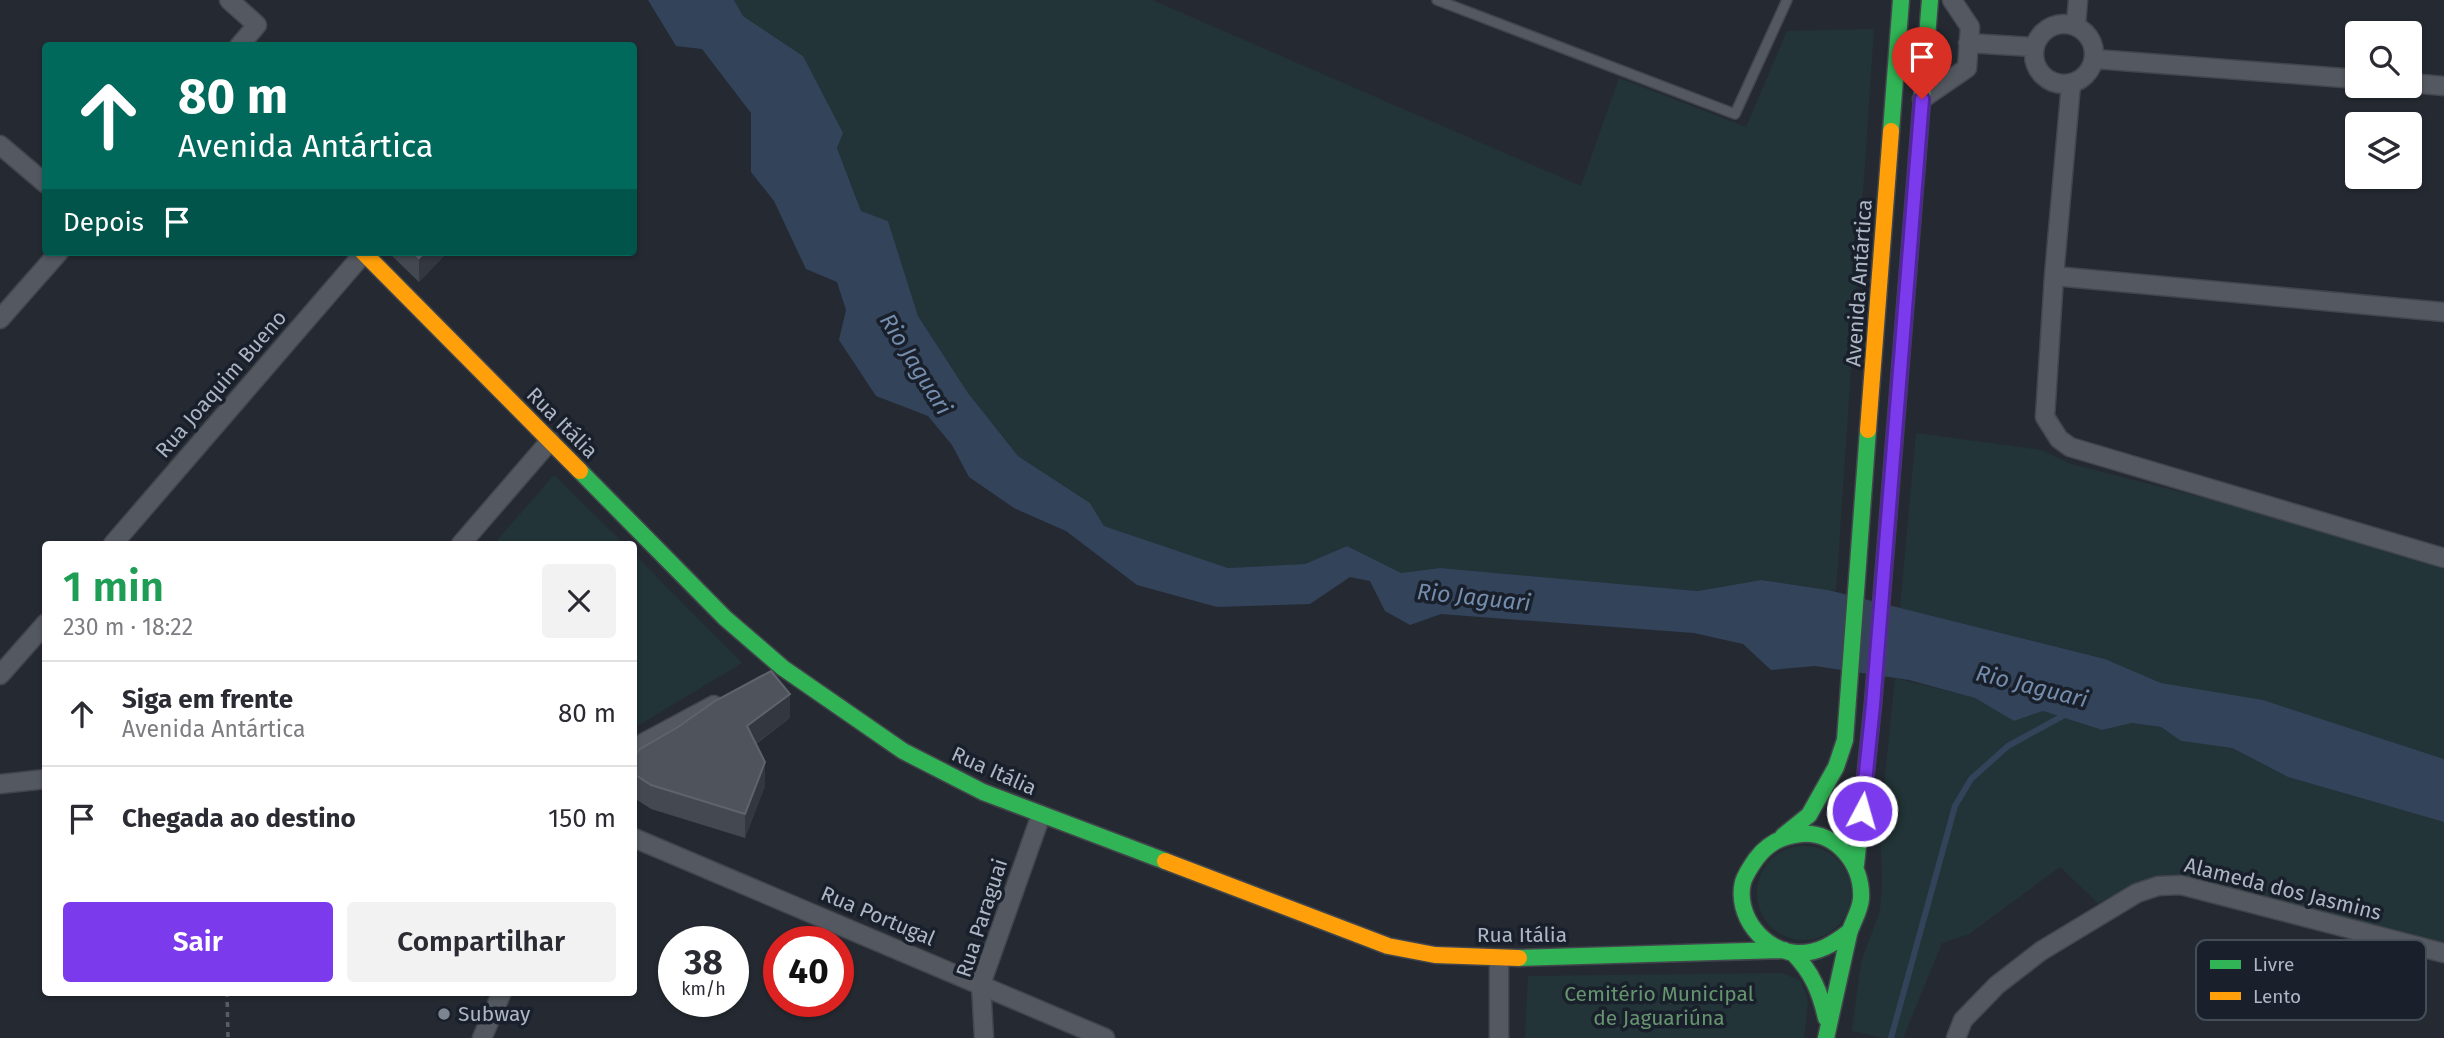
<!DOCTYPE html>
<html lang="pt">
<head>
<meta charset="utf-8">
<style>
  :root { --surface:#fff; --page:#f2f2f3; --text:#2b2b33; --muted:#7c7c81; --line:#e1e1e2; --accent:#7c3aed }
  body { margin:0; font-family:"Fira Sans",sans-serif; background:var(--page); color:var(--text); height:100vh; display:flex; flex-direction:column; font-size:26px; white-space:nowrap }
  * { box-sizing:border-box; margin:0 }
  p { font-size:23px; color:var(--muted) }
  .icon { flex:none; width:38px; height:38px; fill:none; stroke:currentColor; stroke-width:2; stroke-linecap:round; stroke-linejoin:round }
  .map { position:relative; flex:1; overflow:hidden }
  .details { position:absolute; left:42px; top:541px; width:595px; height:455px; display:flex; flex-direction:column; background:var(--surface); border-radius:7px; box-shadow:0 2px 5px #0004 }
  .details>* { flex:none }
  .banner { position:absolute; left:42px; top:42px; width:595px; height:214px; border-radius:7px; box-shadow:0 2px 5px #0004; background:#00695c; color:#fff; overflow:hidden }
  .buttons { position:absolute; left:2345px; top:21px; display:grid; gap:14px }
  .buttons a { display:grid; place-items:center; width:77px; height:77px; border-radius:7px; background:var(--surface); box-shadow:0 2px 5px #0004; font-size:35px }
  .speed { position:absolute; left:658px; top:926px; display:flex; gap:14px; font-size:35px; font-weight:700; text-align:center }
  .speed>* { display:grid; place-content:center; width:91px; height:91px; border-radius:50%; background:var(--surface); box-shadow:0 2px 5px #0004; line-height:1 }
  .speed small { font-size:18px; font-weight:400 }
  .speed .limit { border:10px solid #d22; background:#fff; color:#111 }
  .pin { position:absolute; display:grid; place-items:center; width:60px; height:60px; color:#fff; margin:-72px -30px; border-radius:50% 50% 50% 0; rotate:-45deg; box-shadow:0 0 7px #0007 }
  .pin .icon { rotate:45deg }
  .me { position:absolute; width:77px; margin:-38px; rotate:6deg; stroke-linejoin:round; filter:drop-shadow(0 0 5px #0008) }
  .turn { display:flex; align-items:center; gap:24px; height:147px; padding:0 21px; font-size:32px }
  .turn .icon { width:91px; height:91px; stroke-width:2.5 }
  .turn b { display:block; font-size:49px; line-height:60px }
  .then { display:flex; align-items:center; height:66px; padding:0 21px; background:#0003; gap:14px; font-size:26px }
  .round { display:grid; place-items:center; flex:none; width:74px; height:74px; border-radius:7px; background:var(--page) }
  .summary { display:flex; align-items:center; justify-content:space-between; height:119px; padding:0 21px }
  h1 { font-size:42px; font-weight:600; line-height:52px; color:#1e9e55 }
  .primary-button { display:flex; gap:14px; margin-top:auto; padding:14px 21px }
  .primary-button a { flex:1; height:80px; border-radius:7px; background:var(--accent); color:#fff; font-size:28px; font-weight:600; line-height:80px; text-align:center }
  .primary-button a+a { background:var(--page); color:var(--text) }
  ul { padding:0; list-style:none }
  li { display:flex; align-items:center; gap:21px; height:105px; padding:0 21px; border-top:2px solid var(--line) }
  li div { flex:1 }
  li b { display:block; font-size:26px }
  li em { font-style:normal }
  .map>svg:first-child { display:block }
  .green { fill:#223437 }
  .water { fill:#32435a }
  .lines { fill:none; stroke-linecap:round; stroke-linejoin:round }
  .stream { stroke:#32435a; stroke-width:6 }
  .lane-casing { stroke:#42464c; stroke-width:12 }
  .street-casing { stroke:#42464c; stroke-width:21 }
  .fast-casing { stroke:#42464c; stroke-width:19 }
  .slow-casing { stroke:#42464c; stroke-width:19 }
  .path { stroke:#585d63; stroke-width:3.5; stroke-dasharray:5 5; stroke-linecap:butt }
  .lane { stroke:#545860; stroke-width:9 }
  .street { stroke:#545860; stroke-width:18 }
  .fast { stroke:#30b455; stroke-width:16 }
  .slow { stroke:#ff9f0a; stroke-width:16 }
  .wall { fill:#444850 }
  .shaded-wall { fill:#33373f }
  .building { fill:#4f545c; stroke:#5e636c; stroke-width:2 }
  .route-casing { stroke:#51269a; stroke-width:18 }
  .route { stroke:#7c3aed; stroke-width:12 }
  .poi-dot { fill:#7d8591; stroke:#19202b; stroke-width:2.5 }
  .labels { text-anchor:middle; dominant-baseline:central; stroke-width:7; stroke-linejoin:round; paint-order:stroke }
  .street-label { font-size:21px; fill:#adb6c4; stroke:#19202b }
  .park-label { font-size:21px; fill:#65946f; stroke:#19202b }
  .poi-label { font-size:21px; fill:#adb6c4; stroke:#19202b; text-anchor:start }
  .water-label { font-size:23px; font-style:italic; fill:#748dad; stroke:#19202b }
  .key { fill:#19202b; stroke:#454d59; stroke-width:2 }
  .key-label { font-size:19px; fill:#adb6c4 }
</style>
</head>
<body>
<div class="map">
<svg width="2444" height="1038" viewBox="0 0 2444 1038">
  <rect width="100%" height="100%" fill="#252a32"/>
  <path class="green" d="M734 0H1152L1581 186 1619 78 1746 127 1787 31 1874 29 1836 591 1761 580 1698 591 1440 568 1400 573 1347 546 1305 564 1228 568 1104 526 1090 503 1018 456 968 393 918 316 888 221 861 211 803 56 743 16Z
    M1916 433 2041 450 2071 464 2444 559V759L2263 700 2161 683 2105 659 1900 608Z
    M554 475 624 544H494Z
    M634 554 742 663 634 728Z
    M1895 678 1976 698 2014 721 2043 711 2102 730 2132 723 2161 727 2181 741 2231 748 2288 777 2444 822V946L2189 877C2152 878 2131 888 2098 903L2060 867 1969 934 1942 943 1903 1038H1883L1852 1031 1861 962 1880 911 1882 882 1880 825Z
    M1757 893a47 47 0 1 1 94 0a47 47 0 1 1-94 0Z
    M1782 973 1801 981 1808 1001 1804 1038H1525L1528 976Z"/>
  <path class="water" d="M648 0H734L743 16 803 56 843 133 837 148 861 211 888 221 918 316 968 393 1018 456 1090 503 1104 526 1228 568 1305 564 1347 546 1401 573 1440 568 1698 591 1761 580 1828 590 2105 659 2161 683 2263 700 2444 759V822L2288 777 2232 748 2181 741 2161 727 2132 723 2102 730 2043 711 2014 721 1975 698 1909 680 1815 666 1771 670 1743 644 1694 633 1441 614 1410 625 1385 611 1370 581 1350 577 1310 604 1217 607 1137 585 1066 531 1014 508 969 477 952 445 928 416 876 396 839 340 846 310 837 282 806 269 774 201 751 172V113L702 49 676 46Z"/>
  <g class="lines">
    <path class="stream" d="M1891 1038 1955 806 1971 779 2008 746 2068 713"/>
    <g class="lane-casing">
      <path id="lane" d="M1437 0 1735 114 1787 0"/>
    </g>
    <g class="street-casing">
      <path id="street" d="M229 0 257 25 239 46
        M2034 54a30 30 0 1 1 60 0a30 30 0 1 1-60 0Z
        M2076 25 2078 0
        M1968 43 2033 47
        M2095 59 2357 79
        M2410 83 2444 86
        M2071 84 2054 276 2045 417 2059 439 2070 447 2444 558
        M1922 99 1967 68 1970 27 1952 0
        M0 145 46 184
        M2054 276 2444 312
        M0 319 59 252
        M113 544 364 253
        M461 544 550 441
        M0 675 46 623
        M634 748 714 705
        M0 784 46 779
        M634 838 1105 1038
        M482 1038 502 992
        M984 1038 981 984 1041 815
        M1499 1038V959
        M1956 1038 1963 1020 1997 985 2041 951 2137 893 2158 886 2181 885 2444 953"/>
    </g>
    <g class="fast-casing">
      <path id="fast" d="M1891 131 1901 0
        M580 471 725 618 783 668 903 751 983 792 1165 861
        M1783 836 1809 815 1836 767 1845 740 1868 430
        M1856 865 1873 704 1930 0
        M1793 953C1812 972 1820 992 1826 1018
        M1519 958 1784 950
        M1826 1038C1834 1003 1841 969 1849 934 1852 923 1860 911 1861 899 1863 865 1837 831 1801 834 1782 836 1768 843 1756 859 1751 866 1746 873 1743 882 1735 915 1763 951 1797 953 1818 954 1835 943 1850 931"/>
    </g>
    <g class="slow-casing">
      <path id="slow" d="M363 252 580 471
        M1868 430 1891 131
        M1165 861 1388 946 1435 955 1519 958"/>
    </g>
    <path class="path" d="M227 992 228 1038"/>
    <use href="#lane" class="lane"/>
    <use href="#street" class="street"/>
    <use href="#fast" class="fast"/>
    <use href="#slow" class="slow"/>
  </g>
  <path class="wall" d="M388 252H448L419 282Z
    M790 718 756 744 765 786 745 838 651 809 634 798V756Z"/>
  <path class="shaded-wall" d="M425 252H448L419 282V258Z
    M790 694V718L747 750V726Z
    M765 762V786L745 838V814Z"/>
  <path class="building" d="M413 252H425L419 258Z
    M771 671 790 694 747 726 765 762 745 814 651 785 634 774V756L640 749 678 727 715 701Z"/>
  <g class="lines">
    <g class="route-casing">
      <path id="route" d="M1862 811 1873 705 1922 99"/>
    </g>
    <use href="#route" class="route"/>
  </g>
  <circle class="poi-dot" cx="444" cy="1014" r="7"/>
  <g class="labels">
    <g class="street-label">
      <text transform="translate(1859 283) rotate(-86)">Avenida Antártica</text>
      <text transform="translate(221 384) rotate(-49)">Rua Joaquim Bueno</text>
      <text transform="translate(562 423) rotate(45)">Rua Itália</text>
      <text transform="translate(994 771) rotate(24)">Rua Itália</text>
      <text transform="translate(2283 889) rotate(14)">Alameda dos Jasmins</text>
      <text transform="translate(878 916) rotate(23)">Rua Portugal</text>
      <text transform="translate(982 918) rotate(-72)">Rua Paraguai</text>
      <text x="1522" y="935">Rua Itália</text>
    </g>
    <g class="park-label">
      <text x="1659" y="994">Cemitério Municipal<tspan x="1659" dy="24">de Jaguariúna</tspan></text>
    </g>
    <g class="poi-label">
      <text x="458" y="1014">Subway</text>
    </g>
    <g class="water-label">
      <text transform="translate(916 364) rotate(58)">Rio Jaguari</text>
      <text transform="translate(1474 597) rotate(6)">Rio Jaguari</text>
      <text transform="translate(2032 686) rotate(14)">Rio Jaguari</text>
    </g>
  </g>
  <rect x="2196" y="940" width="230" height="80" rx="10" class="key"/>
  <rect x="2210" y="960" width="31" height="9" fill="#30b455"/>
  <rect x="2210" y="992" width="31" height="8" fill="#ff9f0a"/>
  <g class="key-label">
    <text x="2253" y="971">Livre</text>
    <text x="2253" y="1003">Lento</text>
  </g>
</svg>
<div class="buttons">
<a><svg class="icon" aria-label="search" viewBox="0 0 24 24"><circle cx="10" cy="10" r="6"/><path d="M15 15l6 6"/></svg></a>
<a><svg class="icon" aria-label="layers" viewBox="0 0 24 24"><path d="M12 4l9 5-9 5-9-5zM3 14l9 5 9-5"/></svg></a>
</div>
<div class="speed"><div>38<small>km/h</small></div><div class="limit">40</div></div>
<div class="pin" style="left:1922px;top:99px;background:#d93025"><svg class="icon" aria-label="arrive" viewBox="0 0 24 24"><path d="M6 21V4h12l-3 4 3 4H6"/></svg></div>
<svg class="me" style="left:1862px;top:811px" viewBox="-20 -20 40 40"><circle r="17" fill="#7c3aed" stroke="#fff" stroke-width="3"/><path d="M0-11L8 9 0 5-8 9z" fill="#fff"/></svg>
<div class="banner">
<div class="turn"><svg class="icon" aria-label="ahead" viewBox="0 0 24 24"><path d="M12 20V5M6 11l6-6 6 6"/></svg><div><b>80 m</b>Avenida Antártica</div></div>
<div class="then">Depois<svg class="icon" aria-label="arrive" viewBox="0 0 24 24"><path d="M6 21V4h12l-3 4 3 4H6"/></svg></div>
</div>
<section class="details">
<div class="summary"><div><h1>1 min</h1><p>230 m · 18:22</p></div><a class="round"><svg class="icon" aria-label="close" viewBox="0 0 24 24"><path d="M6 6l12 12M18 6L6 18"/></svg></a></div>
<ul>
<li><svg class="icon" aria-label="ahead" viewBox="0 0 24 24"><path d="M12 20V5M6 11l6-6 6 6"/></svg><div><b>Siga em frente</b><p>Avenida Antártica</p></div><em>80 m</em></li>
<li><svg class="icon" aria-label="arrive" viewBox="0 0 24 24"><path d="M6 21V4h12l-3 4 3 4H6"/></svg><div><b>Chegada ao destino</b></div><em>150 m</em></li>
</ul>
<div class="primary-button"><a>Sair</a><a>Compartilhar</a></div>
</section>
</div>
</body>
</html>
